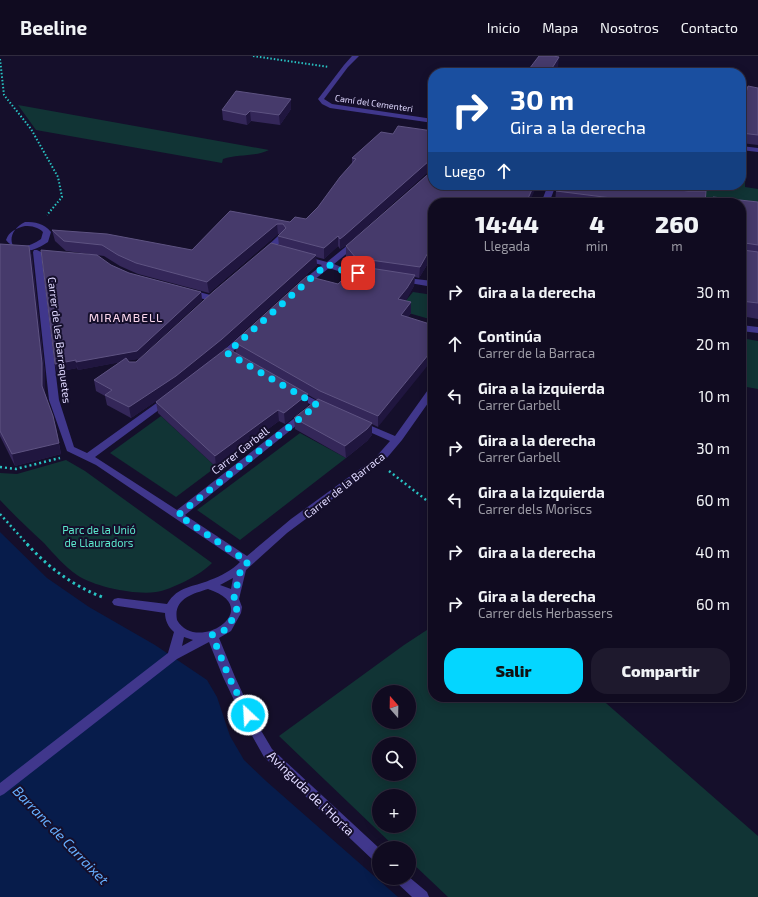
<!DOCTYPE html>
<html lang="es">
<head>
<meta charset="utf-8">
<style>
  :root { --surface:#100b20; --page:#1e192d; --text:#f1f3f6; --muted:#9c9ba5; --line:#302b3e; --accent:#04d6ff }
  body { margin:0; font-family:"Exo 2",sans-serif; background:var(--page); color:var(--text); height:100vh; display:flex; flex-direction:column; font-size:15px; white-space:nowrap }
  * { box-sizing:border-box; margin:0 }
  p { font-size:13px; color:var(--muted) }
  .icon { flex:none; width:22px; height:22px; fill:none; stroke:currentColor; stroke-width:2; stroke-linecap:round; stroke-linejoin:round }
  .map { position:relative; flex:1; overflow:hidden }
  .drawer { position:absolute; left:428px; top:142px; width:318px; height:504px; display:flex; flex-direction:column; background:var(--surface); border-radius:16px; box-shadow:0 2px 10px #0003,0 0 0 1px var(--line) }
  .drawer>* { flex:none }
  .top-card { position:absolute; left:428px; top:12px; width:318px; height:122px; border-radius:16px; box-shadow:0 2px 10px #0003,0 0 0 1px var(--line); background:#1a4fa0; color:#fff; overflow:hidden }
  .needle { width:26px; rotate:340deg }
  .buttons { position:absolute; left:372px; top:629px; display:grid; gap:8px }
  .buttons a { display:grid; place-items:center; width:44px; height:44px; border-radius:50%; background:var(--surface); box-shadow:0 2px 10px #0003,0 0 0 1px var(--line); font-size:20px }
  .pin { position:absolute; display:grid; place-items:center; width:34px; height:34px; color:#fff; margin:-17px; border-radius:8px; box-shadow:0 2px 6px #0006 }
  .me { position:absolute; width:44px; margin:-22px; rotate:335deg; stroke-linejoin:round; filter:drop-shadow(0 0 3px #0008) }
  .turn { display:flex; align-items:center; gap:14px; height:84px; padding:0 16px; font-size:18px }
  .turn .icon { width:52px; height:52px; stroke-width:2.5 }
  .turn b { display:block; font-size:28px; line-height:34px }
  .then { display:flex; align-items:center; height:38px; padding:0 16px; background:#0003; gap:8px; font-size:15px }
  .eta { display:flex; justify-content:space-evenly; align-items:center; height:68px; text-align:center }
  .eta b { font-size:24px; font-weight:800; line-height:28px }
  .primary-button { display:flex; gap:8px; margin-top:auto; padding:8px 16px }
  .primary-button a { flex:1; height:46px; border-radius:16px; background:var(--accent); color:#111; font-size:16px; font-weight:800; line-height:46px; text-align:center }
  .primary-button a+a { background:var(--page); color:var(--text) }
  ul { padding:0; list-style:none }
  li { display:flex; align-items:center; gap:12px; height:52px; padding:0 16px }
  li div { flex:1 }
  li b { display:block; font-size:15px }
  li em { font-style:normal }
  header { display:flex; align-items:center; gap:24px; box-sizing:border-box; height:56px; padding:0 20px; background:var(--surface); border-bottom:1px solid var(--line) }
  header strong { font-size:19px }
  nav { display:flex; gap:22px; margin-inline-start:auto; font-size:14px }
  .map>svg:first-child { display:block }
  .green { fill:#113435; fill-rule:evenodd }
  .water { fill:#071c4b }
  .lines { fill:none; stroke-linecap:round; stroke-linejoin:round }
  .path-far2 { stroke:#28c3c3; stroke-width:2; stroke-dasharray:1.5 2; stroke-linecap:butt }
  .path-far1 { stroke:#28c3c3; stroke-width:2.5; stroke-dasharray:2 3; stroke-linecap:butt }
  .path { stroke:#28c3c3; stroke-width:3; stroke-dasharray:2.5 3.5; stroke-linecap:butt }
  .street { fill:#40378c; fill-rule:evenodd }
  .wall { fill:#342759 }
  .shaded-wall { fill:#20163f }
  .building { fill:#463a6b; stroke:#5e5382 }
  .route { stroke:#04d6ff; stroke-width:7; stroke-dasharray:0 12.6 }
  .labels { text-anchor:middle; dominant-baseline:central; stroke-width:4; stroke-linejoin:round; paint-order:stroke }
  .far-street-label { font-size:9px; fill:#dfd8ff; stroke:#150f2b }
  .street-label { font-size:11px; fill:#dfd8ff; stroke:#150f2b }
  .park-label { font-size:11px; fill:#5ce8cd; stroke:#150f2b }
  .neighbourhood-label { font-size:12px; letter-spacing:1px; fill:#ffdaef; stroke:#150f2b }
  .near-street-label { font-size:13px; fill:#dfd8ff; stroke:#150f2b }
  .near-water-label { font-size:14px; font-style:italic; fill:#66afff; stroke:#150f2b }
</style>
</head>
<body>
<header>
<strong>Beeline</strong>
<nav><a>Inicio</a><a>Mapa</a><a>Nosotros</a><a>Contacto</a></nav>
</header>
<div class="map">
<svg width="758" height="841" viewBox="0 0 758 841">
  <rect width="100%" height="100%" fill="#150f2b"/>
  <path class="green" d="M18 49 269 94C255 101 238 98 223 103L222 107 36 74Z
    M741 97H746L745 131 758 133V147L704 141 705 129H741Z
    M413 236 433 239V264L398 254Z
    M741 282 758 285V333L741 330Z
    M161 360 216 411 176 441 110 397Z
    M300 377 346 402 240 484 197 454Z
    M66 404 85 415 212 507C202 518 171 534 156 536 134 539 95 531 77 519 64 510 54 498 44 487 29 473 14 459 0 444V417L17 418Z
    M433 570V641H599L758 780V841H448L409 804V792H396L279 680 404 589ZM379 636H409V666H379ZM379 688H409V718H379ZM379 740H409V770H379Z"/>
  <path class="water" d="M0 476 47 522 89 551 155 589 207 624 217 641 230 680 244 704 266 725 398 841H0Z"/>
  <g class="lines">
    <path class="path-far2" d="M253 0 329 11
      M0 3 4 39 31 73 58 121 62 141 47 159"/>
    <path class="path-far1" d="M0 411 16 413 60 402
      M389 415 430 447
      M0 458 28 489"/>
    <path class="path" d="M27 488C49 512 72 529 102 541"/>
    <path class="street" d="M352 0H359L348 11 324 43 332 48 433 63V67L330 52 322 48 318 43 344 9Z
      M741 90 758 92V96L741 94Z
      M548 129H556L549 147H541Z
      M25 166C35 166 44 167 51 176L48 186C11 211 0 178 25 166ZM25 170C32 170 38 171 43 176L41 183C31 190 15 196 6 184 9 175 17 172 25 170Z
      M278 180H284L285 182 267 200H261V196Z
      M354 184H357L361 186 334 208 346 213 367 216 368 218 367 220 344 217 329 212 304 232H298L297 230 298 228 322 209 301 204V200H304L327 206Z
      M34 194H37L41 196 59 344 74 391 87 397 165 341H171L173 343 171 345 95 401 177 454 301 357H307L309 359 307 361 185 459 247 500 291 463 375 402 390 385 356 370 354 368 356 366H362L395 380 430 331 433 330V340L402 384 386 403 287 477 246 514 239 543 242 551 241 557 231 575 219 582 235 621 256 666 272 693 379 792V807L374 805 264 701 246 669 223 621 209 586 177 603 4 738 0 740V727L168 597 174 576C168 571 165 564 165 557L118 550 114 549 112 546 114 543 118 542 167 548C179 529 192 532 210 524 221 520 232 514 240 506L96 409 67 395 49 344 33 196ZM233 522 231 533 220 529ZM208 533C267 552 197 599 177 564 173 543 192 538 208 533ZM184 581 193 584 182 590Z
      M398 221 433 225V231L398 225 397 223Z
      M188 233 214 240 215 242 211 245 185 238 184 236 185 234Z
      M741 269 758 271V277L741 275Z
      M244 278 248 281 247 283 223 304H217L216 302 217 300 241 279Z
      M296 334 327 350 329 352 324 355 321 354 293 339 291 337Z
      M409 821 427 836 429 841H412L396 826 394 822H409Z"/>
  </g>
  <path class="wall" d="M758 32V89L741 87V39L745 40Z
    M291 53 280 69 251 65 247 69 223 64 222 54Z
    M433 75V129L535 134 433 147 430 204 419 222 415 221 414 230 405 245 411 246V257L408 261 378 371 372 368V379L367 385 346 402 295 373 294 362 317 344 236 297 234 286 338 228 355 211 346 201V190L432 115H429L345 190 340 193 338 190 324 203 316 201 317 209 223 294 196 316 308 338V349L285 368 279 365 216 411 158 357 156 346 168 337 131 362 107 349 105 340 96 335 94 324 120 306 78 314 77 312 57 316 55 308 111 209 129 217 201 236 202 244 138 303 128 304 129 306H136L279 190 278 180 280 178H278L209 237 138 218 120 210 104 200 66 195 55 185 52 174 192 194 230 155 290 166 306 163 318 151 352 108V102L393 78Z
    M558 129H706L705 147H555L556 135Z
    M713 141 758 146V263L741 260V147H712Z
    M0 188 29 190 32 201 45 318V337L56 371 61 398 15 410 0 380Z"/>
  <path class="shaded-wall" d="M559 1 558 11 554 17H549Z
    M291 43V53L280 69 279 59Z
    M250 55 251 65 247 69 246 59Z
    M429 105V115L345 190 340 193V183Z
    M534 129H536L535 134 529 147H526Z
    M277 168 278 178 209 237 207 226Z
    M338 180V190L324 203V192Z
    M29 190 32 201 45 318V341L42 330Z
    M433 191V201L430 204 419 222 420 211 430 193Z
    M316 199 317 209 223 294 177 331 131 362 129 351Z
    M415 219 414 230 407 243 398 254V243Z
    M201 236 202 244 138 303 78 314 76 306Z
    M411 246V257L401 270V259Z
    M433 293V303L378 371V360Z
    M76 304 77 312 57 316 55 308Z
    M308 338V349L285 368 284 357Z
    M278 354 279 365 216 411 215 400Z
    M53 360 61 398 15 410 12 398Z
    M372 367V379L367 385 346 402 345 390Z"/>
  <path class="building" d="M539 0H553L559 1 549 17H526Z
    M748 30 758 32V79L741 77V39L745 40Z
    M236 35 291 43 279 59 250 55 246 59 222 54Z
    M398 70 433 75V104L429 105 345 179 340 183 338 180 324 192 278 180 286 172 283 168H277L207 226 136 207 118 199 102 189 64 185 52 174 107 178 192 194 230 155 290 166 295 161 306 163 318 151 340 121 356 103 352 102 381 76 393 78Z
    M433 114V129H534L526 147H433V191L430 193 420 211 356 202 346 190Z
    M558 129H640L688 135H706L705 147H651L556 135Z
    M674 129H706V133Z
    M713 141 758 146V189L745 187 743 189V194L758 196V247L741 245V147H712Z
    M271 187 316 199 222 283 176 320 129 351 105 339 112 334 94 324 126 302 129 306H136L214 235Z
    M0 188 29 190 42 307V330L53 360 59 387 12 398 0 375Z
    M41 194 97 199 111 209 129 217 201 236 137 295 76 306V304L55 308Z
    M357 210 415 219 407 232 398 243 411 246 401 259 433 269V293L378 360 320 335 234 286 307 220 338 228Z
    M227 292 308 338 284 357 278 354 215 400 156 346Z
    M318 343 372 367 367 373 345 390 294 362Z"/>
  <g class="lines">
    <path class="route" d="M248 659 229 621 212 579 225 574 236 558 237 550 234 542 241 512 248 506 178 459 317 349 227 297 327 208 344 215 358 217"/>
  </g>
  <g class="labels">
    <g class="far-street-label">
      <text transform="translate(374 47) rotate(8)">Camí del Cementeri</text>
    </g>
    <g class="street-label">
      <text transform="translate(60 284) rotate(83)">Carrer de les Barraquetes</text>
      <text transform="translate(240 394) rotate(-38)">Carrer Garbell</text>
      <text transform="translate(344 429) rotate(-38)">Carrer de la Barraca</text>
    </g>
    <g class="park-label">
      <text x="99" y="473">Parc de la Unió<tspan x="99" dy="13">de Llauradors</tspan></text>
    </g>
    <g class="neighbourhood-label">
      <text x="126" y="261">MIRAMBELL</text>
    </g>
    <g class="near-street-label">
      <text transform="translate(311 737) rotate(44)">Avinguda de l'Horta</text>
    </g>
    <g class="near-water-label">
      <text transform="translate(61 779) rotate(46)">Barranc de Carraixet</text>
    </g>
  </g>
</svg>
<div class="buttons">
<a><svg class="needle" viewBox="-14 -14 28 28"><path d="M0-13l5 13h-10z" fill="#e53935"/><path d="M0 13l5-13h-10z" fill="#9c9ba5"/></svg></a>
<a><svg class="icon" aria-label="search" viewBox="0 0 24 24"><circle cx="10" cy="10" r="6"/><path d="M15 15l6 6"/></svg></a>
<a>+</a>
<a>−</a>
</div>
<div class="pin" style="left:358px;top:217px;background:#d93025"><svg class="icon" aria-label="arrive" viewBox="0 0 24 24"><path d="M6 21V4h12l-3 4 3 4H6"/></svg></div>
<svg class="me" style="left:248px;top:659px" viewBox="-20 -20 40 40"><circle r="17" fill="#04d6ff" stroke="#fff" stroke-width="3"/><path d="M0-11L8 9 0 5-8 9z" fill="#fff"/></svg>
<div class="top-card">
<div class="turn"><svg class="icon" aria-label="right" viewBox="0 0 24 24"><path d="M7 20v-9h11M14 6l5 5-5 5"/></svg><div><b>30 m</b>Gira a la derecha</div></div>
<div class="then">Luego<svg class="icon" aria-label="ahead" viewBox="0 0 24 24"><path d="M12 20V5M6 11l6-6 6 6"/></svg></div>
</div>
<section class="drawer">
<div class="eta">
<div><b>14:44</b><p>Llegada</p></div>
<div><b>4</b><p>min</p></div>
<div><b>260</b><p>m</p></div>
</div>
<ul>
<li><svg class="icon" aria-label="right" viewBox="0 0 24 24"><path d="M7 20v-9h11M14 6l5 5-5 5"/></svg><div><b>Gira a la derecha</b></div><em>30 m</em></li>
<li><svg class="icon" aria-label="ahead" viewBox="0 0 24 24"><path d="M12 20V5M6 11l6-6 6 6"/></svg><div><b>Continúa</b><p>Carrer de la Barraca</p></div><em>20 m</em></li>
<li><svg class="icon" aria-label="left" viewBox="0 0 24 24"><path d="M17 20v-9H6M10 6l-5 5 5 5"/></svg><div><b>Gira a la izquierda</b><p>Carrer Garbell</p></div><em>10 m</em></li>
<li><svg class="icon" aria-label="right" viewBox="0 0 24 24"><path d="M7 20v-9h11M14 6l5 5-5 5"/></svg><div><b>Gira a la derecha</b><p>Carrer Garbell</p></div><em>30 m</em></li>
<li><svg class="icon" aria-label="left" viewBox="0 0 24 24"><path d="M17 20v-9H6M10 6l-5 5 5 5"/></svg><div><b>Gira a la izquierda</b><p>Carrer dels Moriscs</p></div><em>60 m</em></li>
<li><svg class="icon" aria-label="right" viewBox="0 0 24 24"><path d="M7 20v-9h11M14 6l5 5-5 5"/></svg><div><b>Gira a la derecha</b></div><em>40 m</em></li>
<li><svg class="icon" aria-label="right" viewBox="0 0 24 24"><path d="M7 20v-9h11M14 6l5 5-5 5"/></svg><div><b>Gira a la derecha</b><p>Carrer dels Herbassers</p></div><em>60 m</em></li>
</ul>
<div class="primary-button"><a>Salir</a><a>Compartir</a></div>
</section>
</div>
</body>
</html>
